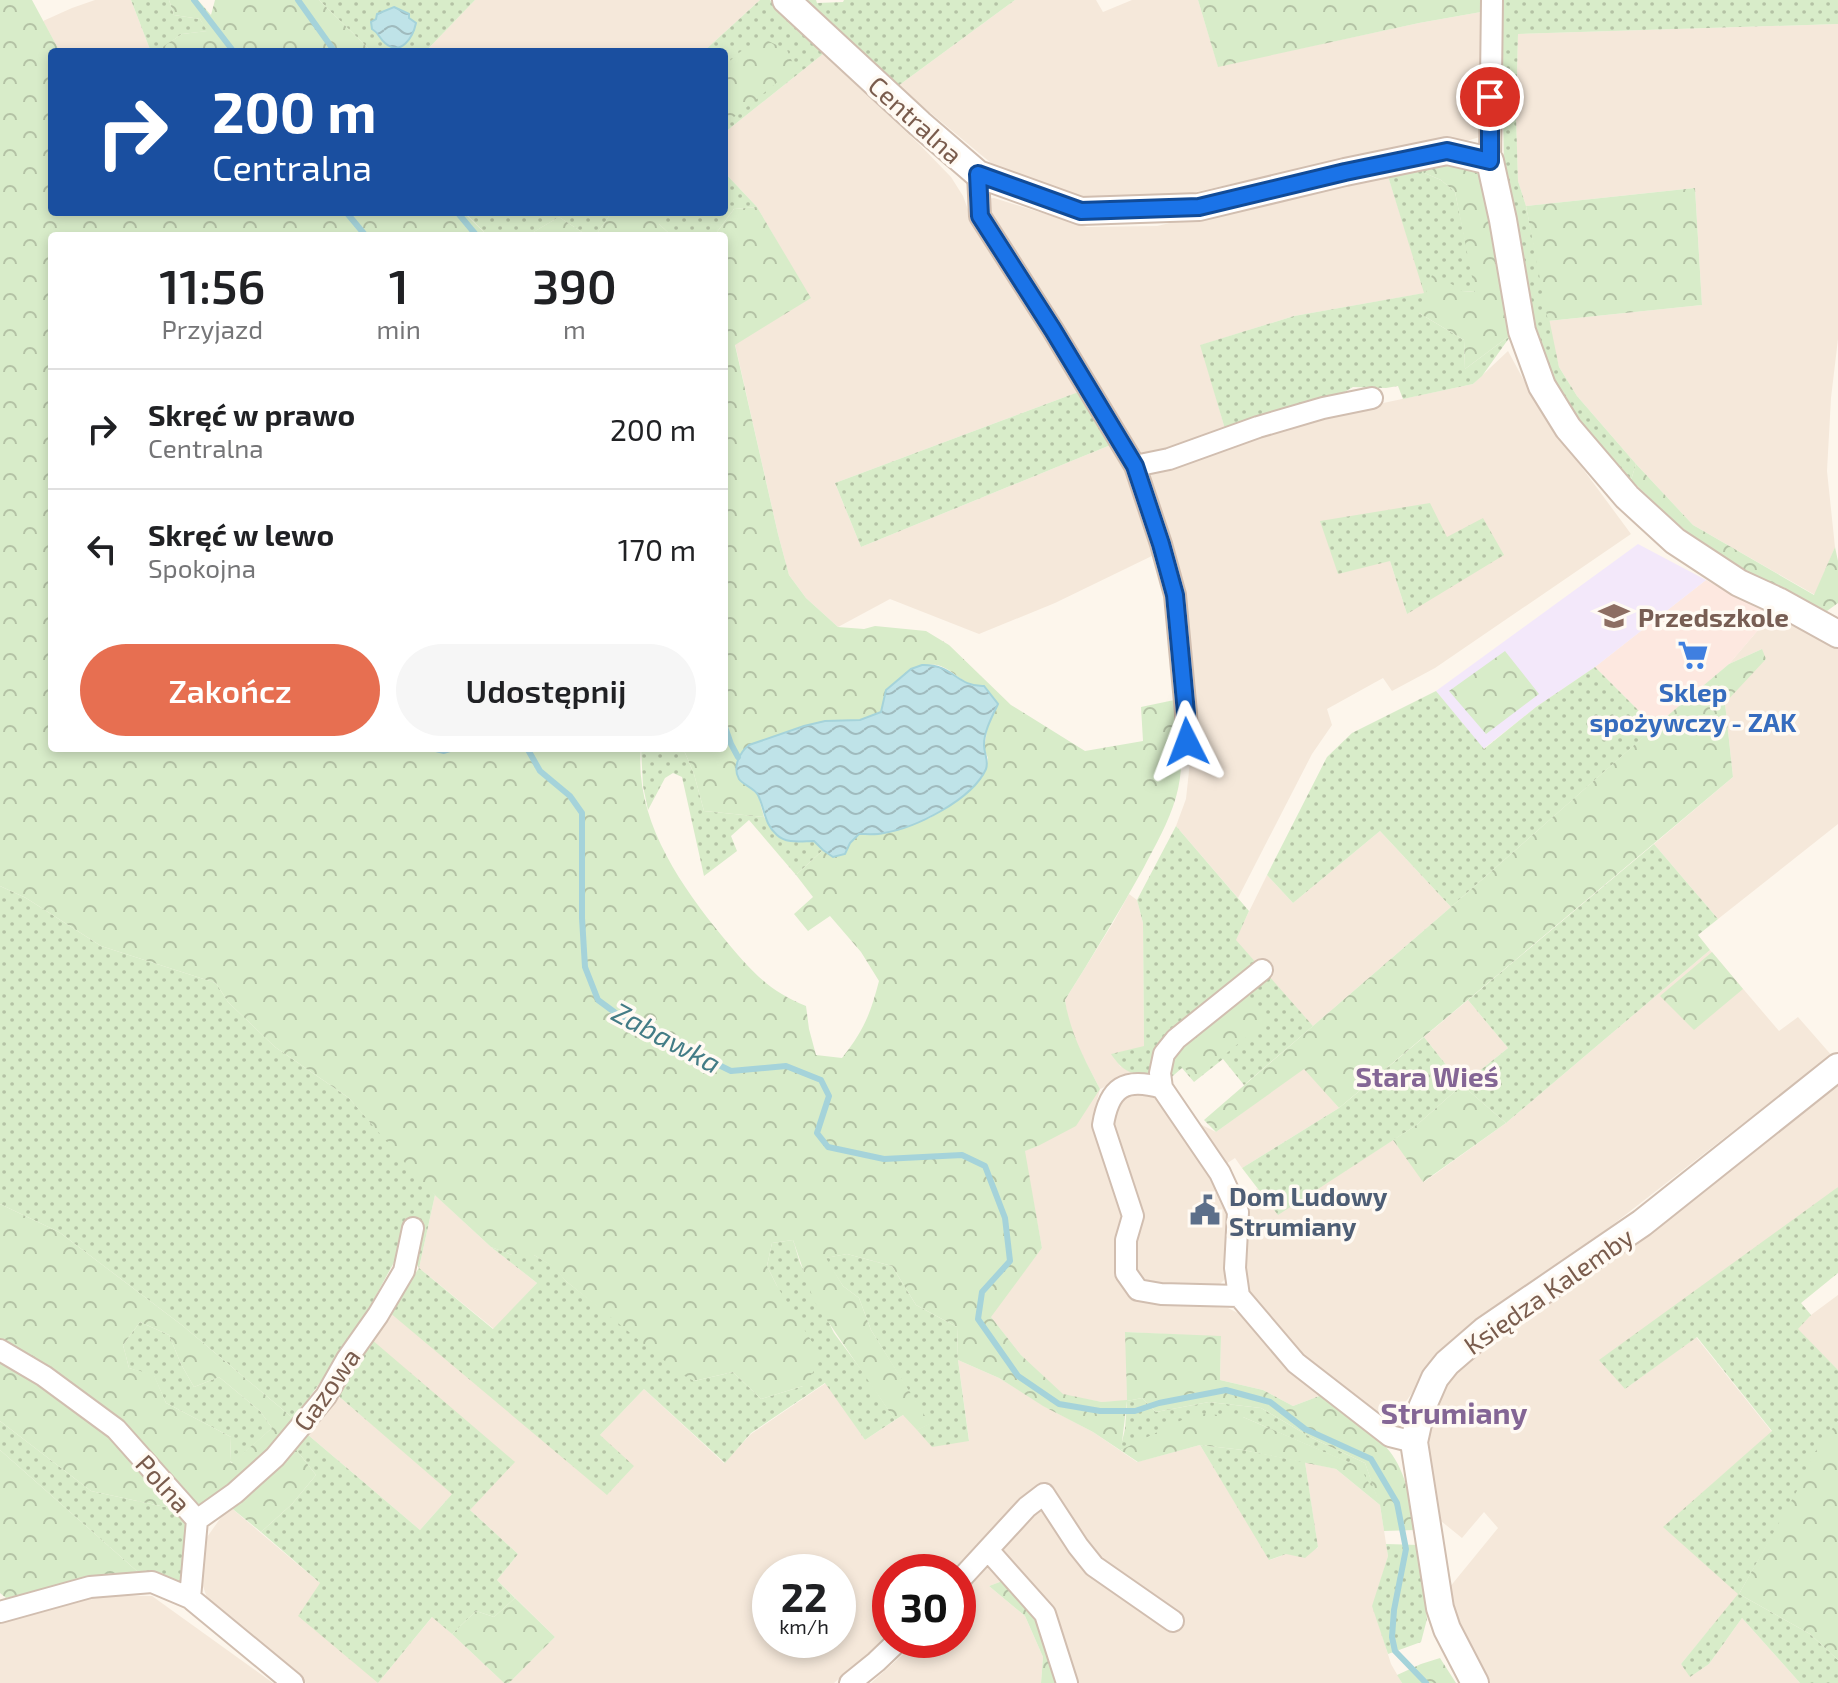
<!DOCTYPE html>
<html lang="pl">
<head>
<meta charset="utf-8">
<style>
  :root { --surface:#fff; --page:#f6f6f6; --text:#202124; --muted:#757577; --line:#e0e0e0; --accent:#e76f51 }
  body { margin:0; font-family:"Exo 2",sans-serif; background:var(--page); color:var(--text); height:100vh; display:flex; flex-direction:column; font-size:30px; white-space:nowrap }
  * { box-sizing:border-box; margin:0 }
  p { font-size:26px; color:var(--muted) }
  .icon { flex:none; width:44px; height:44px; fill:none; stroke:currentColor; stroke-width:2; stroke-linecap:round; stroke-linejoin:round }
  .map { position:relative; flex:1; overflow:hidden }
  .sheet { position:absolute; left:48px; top:232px; width:680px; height:520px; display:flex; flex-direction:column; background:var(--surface); border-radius:8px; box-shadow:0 4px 12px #0003 }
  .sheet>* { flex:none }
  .hud { position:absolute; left:48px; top:48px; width:680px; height:168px; border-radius:8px; box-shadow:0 4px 12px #0003; background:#1a4fa0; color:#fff; overflow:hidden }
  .speed { position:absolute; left:752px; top:1554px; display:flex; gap:16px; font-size:40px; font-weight:700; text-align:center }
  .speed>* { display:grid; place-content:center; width:104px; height:104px; border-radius:50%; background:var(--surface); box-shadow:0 4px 12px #0003; line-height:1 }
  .speed small { font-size:20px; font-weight:400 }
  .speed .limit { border:12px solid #d22; background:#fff; color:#111 }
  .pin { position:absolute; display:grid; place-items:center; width:68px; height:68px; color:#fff; margin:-34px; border:4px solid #fff; border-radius:50%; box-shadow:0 2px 8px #0007 }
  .me { position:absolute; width:88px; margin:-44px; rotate:357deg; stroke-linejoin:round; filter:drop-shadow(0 0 6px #0008) }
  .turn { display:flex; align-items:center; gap:28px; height:168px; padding:0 32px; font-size:36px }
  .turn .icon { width:104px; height:104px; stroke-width:2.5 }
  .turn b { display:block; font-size:56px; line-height:68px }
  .eta { display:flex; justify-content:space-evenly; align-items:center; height:136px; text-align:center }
  .eta b { font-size:48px; font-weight:600; line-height:56px }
  .action { display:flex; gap:16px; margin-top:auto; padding:16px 32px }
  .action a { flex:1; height:92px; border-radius:48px; background:var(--accent); color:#fff; font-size:32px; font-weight:600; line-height:92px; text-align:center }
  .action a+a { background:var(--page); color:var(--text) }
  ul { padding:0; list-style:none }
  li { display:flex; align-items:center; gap:24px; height:120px; padding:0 32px; border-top:2px solid var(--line) }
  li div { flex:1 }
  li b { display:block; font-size:30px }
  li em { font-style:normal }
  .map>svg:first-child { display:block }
  .residential { fill:#f5e8da; fill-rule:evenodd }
  .commercial { fill:#fde8e0 }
  .education { fill:#f3e8fa }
  .grass { fill:url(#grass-dots) }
  .forest { fill:url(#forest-crowns); fill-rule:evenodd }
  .water { fill:url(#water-waves); stroke:#a5d3da; stroke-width:2 }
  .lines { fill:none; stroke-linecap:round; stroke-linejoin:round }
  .stream { stroke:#a5d3da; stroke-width:6 }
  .minor-casing { stroke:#d1beb0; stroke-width:24 }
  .tertiary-casing { stroke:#d1beb0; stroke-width:30 }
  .minor { stroke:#fff; stroke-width:20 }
  .tertiary { stroke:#fff; stroke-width:26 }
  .route-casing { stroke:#114b97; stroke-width:20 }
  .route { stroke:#1a73e8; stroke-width:14 }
  .labels { text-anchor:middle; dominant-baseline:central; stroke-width:7; stroke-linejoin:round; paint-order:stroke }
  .street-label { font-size:26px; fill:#7a5c4d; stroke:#fffaf3 }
  .education-label { font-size:26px; font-weight:bold; fill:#785e54; stroke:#fffaf3; text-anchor:start }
  .shop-label { font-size:26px; font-weight:bold; fill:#366cbe; stroke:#fffaf3 }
  .service-label { font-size:26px; font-weight:bold; fill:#4e5e75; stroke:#fffaf3; text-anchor:start }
  .water-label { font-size:28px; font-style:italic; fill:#437c86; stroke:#fffaf3 }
  .neighbourhood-label { font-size:28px; font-weight:bold; fill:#846695; stroke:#fffaf3 }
  .quarter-label { font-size:30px; font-weight:bold; fill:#846695; stroke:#fffaf3 }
</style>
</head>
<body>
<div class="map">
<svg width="1838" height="1683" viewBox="0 0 1838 1683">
  <defs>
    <pattern id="grass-dots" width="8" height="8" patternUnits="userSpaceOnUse" patternTransform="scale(2)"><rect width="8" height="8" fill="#d8ecc9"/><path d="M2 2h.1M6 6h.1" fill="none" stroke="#b4c2a5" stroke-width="1.8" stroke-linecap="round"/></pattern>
    <pattern id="forest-crowns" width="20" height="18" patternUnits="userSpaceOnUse" patternTransform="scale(2)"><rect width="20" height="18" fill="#d8ecc9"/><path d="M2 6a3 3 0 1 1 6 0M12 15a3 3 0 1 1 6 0" fill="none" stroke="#b4c2a5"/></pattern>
    <pattern id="water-waves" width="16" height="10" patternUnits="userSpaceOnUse" patternTransform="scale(2)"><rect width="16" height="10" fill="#bfe3e8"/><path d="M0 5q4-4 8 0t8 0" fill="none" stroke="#a0bbbe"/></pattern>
  </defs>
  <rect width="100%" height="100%" fill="#fdf6ec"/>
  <path class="residential" d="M95 0H131L151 52H60L43 21 72 8Z
    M475 0H760L703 52H425Z
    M1015 0H1096L1103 12 1132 0H1198L1218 66 1419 23 1481 12 1484 125 1480 137 1463 142 1443 137 1187 194 1119 202 1057 195 1017 178 991 163 898 86Z
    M1838 24V339L1831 398 1827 471 1835 547 1815 595 1693 525 1636 464 1577 396 1559 367 1548 321 1702 305 1695 188 1526 206 1518 181 1516 115 1518 34Z
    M823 54 919 144 951 177 963 196 971 218 1081 391 835 483 861 547 1113 444 1139 491 1158 553 1055 603 979 634 890 599 838 627 806 598 789 575 778 534 735 344 810 298 757 207 724 172V133Z
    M1387 173 1425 293 1294 316 1201 345 1225 429 1149 458 1138 454 990 219 984 199 994 198 1087 227 1157 226Z
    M1508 351 1541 412 1631 534 1435 668 1392 691 1383 678 1327 709 1332 725 1312 754 1238 898 1176 826 1186 799 1195 714 1187 622 1179 569 1146 471 1284 424 1473 384ZM1447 537 1407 614 1390 561Z
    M1771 615 1802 627 1838 649V824L1718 919 1654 844 1733 777 1725 703 1762 649 1729 664Z
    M1380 831 1451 907 1313 1026 1235 940 1267 875 1293 903Z
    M1129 894 1137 900 1143 923 1144 1047 1112 1054 1120 1066 1134 1074 1100 1089 1095 1108V1135L1122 1199 1123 1220 1115 1245 1119 1274 1142 1301 1228 1308 1246 1317 1322 1395 1293 1406 1263 1390 1220 1380 1221 1337 1126 1332 1127 1401 1102 1402 1063 1395 1021 1355 990 1316 1042 1248 1024 1151 1038 1146 1100 1089 1078 1047 1068 1020 1065 1000 1113 923Z
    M1710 950 1779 1031 1798 1017 1833 1057 1764 1107 1611 1226 1509 1301 1459 1334 1436 1359 1407 1400 1396 1413 1383 1417 1371 1415 1308 1361 1250 1292 1245 1275 1246 1205 1257 1188 1278 1214 1393 1140 1424 1182 1506 1123Z
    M1468 1000 1508 1048 1462 1085 1424 1037Z
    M1304 1068 1339 1108 1242 1168 1235 1158 1223 1166 1196 1122 1216 1132Z
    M1838 1082V1187L1625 1389 1696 1337 1772 1432 1709 1487 1739 1594 1681 1664 1691 1676 1709 1664 1742 1618 1800 1683H1488L1466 1644 1449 1588 1498 1528 1484 1512 1462 1538 1441 1521 1427 1462V1421L1442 1385 1476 1350 1613 1257 1751 1153Z
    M1146 1090 1156 1096 1204 1167 1229 1211 1227 1277 1218 1286 1155 1288 1138 1280 1130 1265 1112 1133 1113 1113 1127 1095Z
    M435 1195 491 1247 537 1283 494 1329 419 1268Z
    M1838 1295V1370L1797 1329 1811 1315Z
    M389 1312 599 1436 644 1389 724 1463 751 1434 826 1383 865 1440 903 1415 969 1440 958 1360 999 1378 1044 1406 1093 1432 1137 1462 1200 1445 1270 1560 1286 1554 1318 1548 1305 1462 1336 1469 1380 1505 1388 1556 1373 1606 1391 1664 1402 1683H1060L1045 1633 1005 1580 989 1586 1025 1616 1043 1657 1041 1683H871L919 1640H958V1600L1019 1532 1006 1520 955 1572H890V1635L834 1683H509L555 1637 497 1580 518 1554 470 1510 371 1339ZM770 1572H838V1640H770Z
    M335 1393 453 1493 420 1530 307 1434Z
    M229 1506 320 1583 378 1683H306L209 1604 201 1580 205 1540Z
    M101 1595 152 1596 273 1683H0V1619L64 1602Z
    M433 1616 504 1683H378Z"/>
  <path class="commercial" d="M1706 580 1771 615 1729 664 1655 727 1595 667Z"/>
  <path class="education" d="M1638 544 1706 580 1595 667 1536 707 1483 749 1436 691Z"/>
  <path class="grass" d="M131 0H169L174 15 200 19 208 31 182 34 162 48 161 52H151Z
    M319 0H475L425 52H372Z
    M760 0H770L823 54 724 133V52H703Z
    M805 0H816L817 3 843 2 844 0H1015L898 86Z
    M1501 0H1838V24L1518 34 1516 115 1518 181 1526 206 1559 367 1577 396 1636 464 1631 480 1572 411 1554 387 1530 314 1504 168Z
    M1423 165 1422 172 1441 180 1455 192 1476 292 1462 291 1419 313 1464 340 1465 369 1512 334 1482 376 1473 384 1403 399 1398 386 1386 388 1353 387 1331 400 1225 429 1200 345 1294 316 1424 293 1387 173Z
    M724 172 757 207 734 209 714 236H672L659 224V212H724Z
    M464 212H612L595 236H588L559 217 527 236H488Z
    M1081 391 1113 444 861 547 835 483Z
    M1430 503 1447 537 1483 518 1504 555 1407 614 1390 561 1338 574 1320 521Z
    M1595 667 1655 727 1451 907 1380 831 1293 903 1267 875 1327 757 1352 733 1436 691 1484 749 1536 707Z
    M641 748H683L694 774 704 811 764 817C782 843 784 841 814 841L823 850 796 875 749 820 731 836 737 851 704 876 682 777 673 773 665 778 648 810 643 786Z
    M1176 826 1249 911 1236 940 1258 965 1167 1036 1153 1056 1154 1074C1131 1075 1124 1073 1111 1054L1144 1046 1143 923 1137 900Z
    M1654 844 1718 919 1698 935 1710 950 1506 1123 1462 1085 1418 1124 1278 1215 1242 1168 1339 1108 1424 1037 1462 1085 1508 1048 1468 1000Z
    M0 886 26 898 101 946 216 983 228 1002 275 1047 349 1098 435 1195 419 1268 493 1329 537 1283 491 1247 512 1255H534L553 1266 567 1282 694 1381 733 1372 761 1399 803 1386 777 1286 767 1266 772 1243 793 1240 800 1263 834 1333 866 1376 895 1420 865 1440 825 1383 751 1433 725 1463 644 1389 600 1435 634 1466 607 1495 389 1312 419 1268 404 1244 356 1332 294 1419 183 1326 59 1232 0 1204Z
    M1268 975 1313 1026 1244 1085 1223 1059 1194 1082 1182 1068 1167 1081 1174 1051Z
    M1838 1187V1273L1801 1303 1811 1315 1798 1329 1838 1370V1421L1739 1594 1810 1634 1838 1660V1683H1800L1742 1618 1709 1664 1690 1677 1681 1664 1738 1594 1663 1527 1772 1431 1697 1337 1625 1389 1599 1360Z
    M847 1254 892 1266 916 1305 957 1327 958 1360 969 1441 932 1447 917 1430 929 1424 871 1330 859 1298 843 1286 825 1258Z
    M140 1322 169 1335 181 1364 194 1387 219 1377 260 1411 272 1428 233 1463 230 1461 231 1437 166 1403 154 1376 129 1368 123 1345Z
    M371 1339 515 1462 470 1510 518 1554 497 1580 515 1598 494 1617 476 1611 452 1634 432 1617 378 1683 298 1616 320 1583 261 1532 292 1504 316 1475 294 1447 307 1434 420 1530 452 1494 335 1393Z
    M1142 1398 1156 1412 1209 1402 1261 1408 1312 1438 1365 1463 1380 1505 1359 1467 1243 1417 1120 1450 1125 1429 1127 1401Z
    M0 1421 91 1491 193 1513 187 1577 179 1584 138 1572 0 1450Z
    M1200 1445 1243 1450 1305 1462 1318 1547 1305 1558 1286 1554 1269 1560Z
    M1386 1544 1419 1545 1427 1619 1421 1642 1388 1654 1372 1606 1388 1556Z"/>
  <path class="forest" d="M0 0H32L60 52H52V212H463L488 236H52V748H641C634 818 680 885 722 936 748 967 767 991 806 1006L809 1029 816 1055 842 1058C864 1030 870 1015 879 981L861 952 830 916 808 931 794 914 813 897 796 875 823 850 833 856 859 834 884 833 930 818 970 790 986 769 988 758 984 748 988 726 973 687C963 682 955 673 945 668 923 656 904 678 887 690L881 712 860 720 825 721 804 726 749 745 738 757 737 770 739 779 758 795 764 817 704 811 694 774 683 748H724V236H714L734 209 757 207 811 298 735 345 778 534 789 575 806 598 838 627 864 629 875 626 926 631 949 645 1011 705 1085 751 1143 741 1141 707 1179 699C1181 731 1185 766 1176 797 1169 822 1155 846 1143 869 1118 914 1092 957 1065 1000 1070 1033 1085 1060 1100 1089L1076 1126 1038 1146 1025 1151 1042 1248 991 1317 1021 1355 1063 1394 1102 1402 1127 1400 1125 1332 1221 1336 1220 1380 1263 1390 1293 1406 1322 1395C1343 1412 1368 1427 1386 1447 1406 1469 1411 1502 1415 1530L1384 1531 1380 1505 1336 1469 1243 1450 1200 1445 1138 1462 1093 1432 1043 1406 999 1378 958 1360 957 1327 916 1305 892 1266 847 1254 826 1258 843 1286 859 1298 871 1330 930 1424 917 1430 903 1415 895 1420 814 1301 793 1240 772 1243 767 1266 777 1286 814 1345 816 1368 803 1386 761 1399 733 1372 694 1381 681 1374 567 1282 552 1266 534 1255H512L491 1247 425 1186 349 1098 275 1047 228 1002 216 983 101 946 26 898 0 886ZM1142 1398 1156 1412 1209 1402 1261 1408 1312 1438 1365 1463 1377 1498 1360 1467 1243 1417 1196 1413 1121 1450 1127 1401Z
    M169 0H198L211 15 215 0H319L372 52H161V48L182 34 207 31 200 19 174 15Z
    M1198 0H1481V12L1419 23 1218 67Z
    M762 38 787 50 795 68 724 125V66L740 52Z
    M1423 165 1464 167 1483 175 1512 334 1465 369 1464 340 1419 313 1433 272 1462 291 1475 292 1455 192 1441 180 1422 172Z
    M1695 188 1702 305 1548 321 1526 206Z
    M612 212H659V224L672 236H595Z
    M559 217 588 236H527L530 234Z
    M1636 464 1693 525 1814 595 1835 547 1838 561V603L1827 611C1777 591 1728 565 1686 531 1667 515 1649 497 1631 480Z
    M1762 649 1766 659 1725 703 1733 777 1339 1108 1304 1069 1216 1132 1204 1120 1451 907 1666 717 1729 664Z
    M1505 651 1539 694 1486 734 1449 691Z
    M1712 952 1743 989 1694 1030 1660 996Z
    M1246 996 1267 1020 1194 1080 1174 1054Z
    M1462 1085 1506 1123 1423 1182 1393 1140 1418 1124Z
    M0 1204 59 1232 183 1326 294 1419 247 1474 193 1513 91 1491 0 1421ZM140 1322 169 1335 181 1364 194 1387 219 1377 260 1411 272 1428 232 1463 230 1461 231 1437 166 1403 154 1375 129 1368 123 1345Z
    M1838 1421V1660L1810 1634 1739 1594 1812 1464 1809 1460Z
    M294 1447 316 1475 292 1504 261 1532 229 1506Z
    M0 1450 138 1572 70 1582 6 1598 0 1593Z
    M1005 1580 1033 1608 1060 1683H1041L1043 1657 1025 1616 989 1586Z
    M515 1598 555 1637 509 1683H504L452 1634 476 1611 494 1617Z
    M1440 1658 1456 1683H1402L1397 1675 1421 1664Z"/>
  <path class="water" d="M394 7 409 14V18L416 23C413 37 401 57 385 43 379 38 379 33 372 29L371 22 376 19 377 14Z
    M922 665C954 664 956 687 984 686L998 704C992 717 984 731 984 745 984 754 989 760 986 769 972 800 915 828 884 833 876 835 867 834 859 834L850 843 845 854 833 857 823 850 814 841C802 841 786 844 777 835 764 824 765 809 758 795 754 788 743 785 739 779 732 767 740 752 749 745L804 726 825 721 860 720 881 712 886 690 911 669Z"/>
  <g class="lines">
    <path class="stream" d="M194 0 234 52
      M298 0 335 52
      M346 212 366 236
      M457 212 477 236
      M724 724 731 744 738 757
      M400 748H426
      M432 748 444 751 454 748
      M527 748 540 771 570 796 582 813V918L585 967 598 1000 621 1017 731 1071 786 1066 821 1080 829 1096 817 1133 828 1147 884 1159 962 1155 985 1166 1005 1218 1010 1261 982 1292 978 1319 1018 1376 1059 1404 1100 1411H1135L1159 1403 1226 1390 1270 1402 1305 1429 1371 1459 1397 1503 1406 1549 1394 1610 1392 1637 1395 1651 1426 1683"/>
    <g class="minor-casing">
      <path id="minor" d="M1490 161 1492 0
        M978 174 980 216 1053 330 1135 466 1161 544 1175 595 1186 713 1187 742
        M1135 466 1169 459 1258 427 1323 408 1372 398
        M1262 970 1176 1039 1164 1054 1160 1073 1162 1088 1220 1173 1238 1212 1235 1268 1239 1296 1296 1363 1390 1436 1414 1442
        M1162 1088C1125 1077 1109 1087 1103 1125L1133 1216 1126 1240V1273L1138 1290 1161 1294 1239 1296
        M0 1350 44 1376 116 1429 197 1520 190 1598
        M197 1520 235 1493 275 1457 326 1396 347 1359 378 1315 404 1271 413 1228
        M988 1550 1045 1614 1067 1683
        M958 1582 1027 1507 1044 1494 1078 1546 1094 1566 1173 1621
        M0 1612 90 1587 152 1582 190 1598 293 1683
        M850 1683 876 1662 899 1640"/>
    </g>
    <g class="tertiary-casing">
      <path id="tertiary" d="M786 0 920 124 978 174 1081 211 1199 207 1345 172 1447 151 1490 161 1503 220 1522 331 1542 386 1568 428 1627 497 1675 541 1739 583 1778 601 1838 634
        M1475 1683 1447 1629 1440 1608 1414 1442 1421 1410 1435 1378 1447 1363 1484 1331 1642 1223 1838 1067"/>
    </g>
    <use href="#minor" class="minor"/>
    <use href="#tertiary" class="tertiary"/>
  </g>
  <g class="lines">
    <g class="route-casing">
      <path id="route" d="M1187 742 1186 713 1175 595 1161 544 1135 466 1053 330 980 216 978 174 1081 211 1199 207 1345 172 1447 151 1490 161V97"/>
    </g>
    <use href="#route" class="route"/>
  </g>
  <defs>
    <g id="school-bare" transform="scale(2.4)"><path d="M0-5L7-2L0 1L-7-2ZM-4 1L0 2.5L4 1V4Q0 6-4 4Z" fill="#8d6e63" stroke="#fffaf3" stroke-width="2.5" paint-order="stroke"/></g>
    <g id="supermarket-bare" transform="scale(2.4)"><path d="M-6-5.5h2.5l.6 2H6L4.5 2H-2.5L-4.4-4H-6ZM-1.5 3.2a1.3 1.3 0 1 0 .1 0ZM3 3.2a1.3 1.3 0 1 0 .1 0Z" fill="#3f7fe0" stroke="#fffaf3" stroke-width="2.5" paint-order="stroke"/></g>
    <g id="civic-bare" transform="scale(2.4)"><path d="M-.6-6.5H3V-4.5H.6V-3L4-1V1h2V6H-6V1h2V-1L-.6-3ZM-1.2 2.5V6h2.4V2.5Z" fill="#5c6f8a" stroke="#fffaf3" stroke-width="2.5" paint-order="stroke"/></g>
  </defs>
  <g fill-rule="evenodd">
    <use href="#school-bare" x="1614" y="616"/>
    <use href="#supermarket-bare" x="1693" y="655"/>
    <use href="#civic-bare" x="1205" y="1210"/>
  </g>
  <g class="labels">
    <g class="street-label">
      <text transform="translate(916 119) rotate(42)">Centralna</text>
      <text transform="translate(1548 1290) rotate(-35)">Księdza Kalemby</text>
      <text transform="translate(326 1389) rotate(-55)">Gazowa</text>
      <text transform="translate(164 1483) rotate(48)">Polna</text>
    </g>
    <g class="education-label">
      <text x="1638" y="616">Przedszkole</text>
    </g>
    <g class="shop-label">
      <text x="1693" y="691">Sklep<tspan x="1693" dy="30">spożywczy - ZAK</tspan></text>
    </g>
    <g class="service-label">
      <text x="1229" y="1195">Dom Ludowy<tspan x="1229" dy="30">Strumiany</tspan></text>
    </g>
    <g class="water-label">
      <text transform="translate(667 1037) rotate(28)">Zabawka</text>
    </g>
    <g class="neighbourhood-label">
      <text x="1427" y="1076">Stara Wieś</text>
    </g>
    <g class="quarter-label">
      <text x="1454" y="1412">Strumiany</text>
    </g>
  </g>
</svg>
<div class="speed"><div>22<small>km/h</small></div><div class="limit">30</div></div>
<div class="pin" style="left:1490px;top:97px;background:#d93025"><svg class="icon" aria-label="arrive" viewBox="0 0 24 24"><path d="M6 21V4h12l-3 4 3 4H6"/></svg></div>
<svg class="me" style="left:1187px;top:742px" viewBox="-20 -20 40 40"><path d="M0-17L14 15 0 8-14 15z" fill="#1a73e8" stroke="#fff" stroke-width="4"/></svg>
<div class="hud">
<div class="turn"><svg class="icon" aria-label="right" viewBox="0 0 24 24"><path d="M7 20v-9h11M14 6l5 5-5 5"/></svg><div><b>200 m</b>Centralna</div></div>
</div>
<section class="sheet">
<div class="eta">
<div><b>11:56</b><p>Przyjazd</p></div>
<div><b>1</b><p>min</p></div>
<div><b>390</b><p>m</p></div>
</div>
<ul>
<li><svg class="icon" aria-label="right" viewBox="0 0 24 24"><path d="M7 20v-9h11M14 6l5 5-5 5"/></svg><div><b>Skręć w prawo</b><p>Centralna</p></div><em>200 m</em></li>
<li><svg class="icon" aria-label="left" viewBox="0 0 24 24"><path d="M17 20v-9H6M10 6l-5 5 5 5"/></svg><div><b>Skręć w lewo</b><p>Spokojna</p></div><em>170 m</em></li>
</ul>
<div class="action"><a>Zakończ</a><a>Udostępnij</a></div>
</section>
</div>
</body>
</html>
